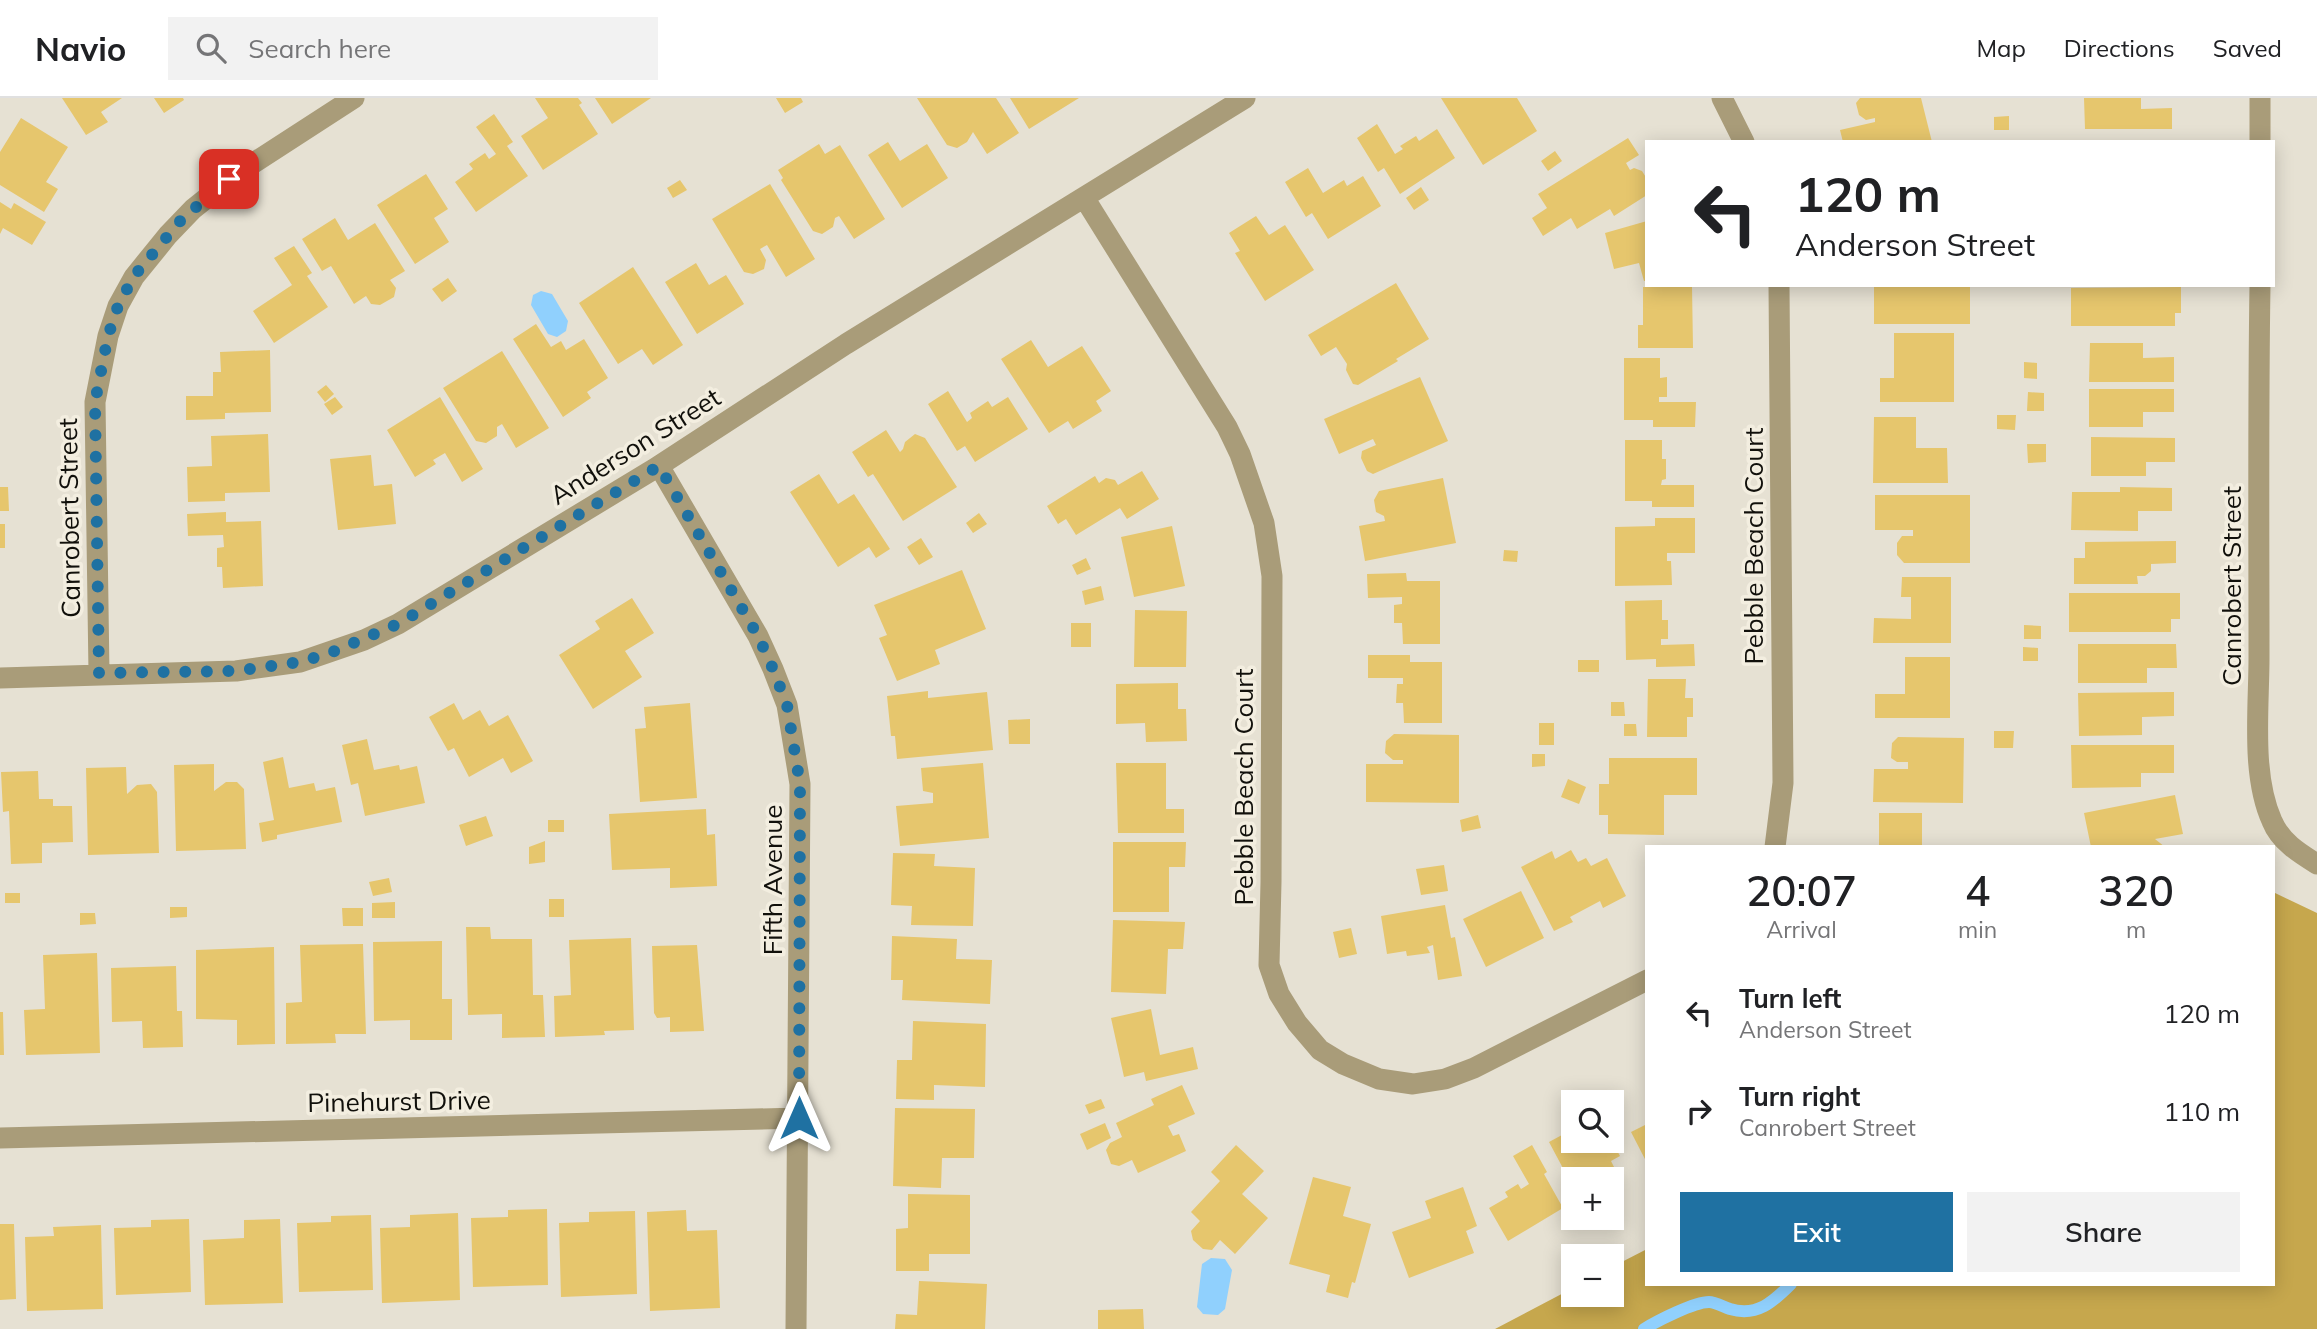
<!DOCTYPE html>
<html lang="en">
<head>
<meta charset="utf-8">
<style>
  :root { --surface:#fff; --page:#f2f2f2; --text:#202124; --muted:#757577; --line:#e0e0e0; --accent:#1f71a2 }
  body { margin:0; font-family:Mulish,sans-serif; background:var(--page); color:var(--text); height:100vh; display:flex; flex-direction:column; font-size:26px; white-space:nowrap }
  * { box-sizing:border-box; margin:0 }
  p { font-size:23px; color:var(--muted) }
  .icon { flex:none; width:38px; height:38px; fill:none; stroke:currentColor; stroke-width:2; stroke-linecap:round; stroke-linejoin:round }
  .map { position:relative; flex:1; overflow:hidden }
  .side { position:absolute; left:1645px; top:747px; width:630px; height:441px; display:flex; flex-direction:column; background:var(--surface); border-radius:0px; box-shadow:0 4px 18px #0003 }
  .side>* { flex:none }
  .top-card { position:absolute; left:1645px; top:42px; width:630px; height:147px; border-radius:0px; box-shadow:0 4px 18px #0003; background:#fff; color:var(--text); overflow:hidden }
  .fabs { position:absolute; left:1561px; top:992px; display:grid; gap:14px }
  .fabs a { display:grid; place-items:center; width:63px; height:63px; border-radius:0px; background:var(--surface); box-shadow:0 4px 18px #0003; font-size:35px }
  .pin { position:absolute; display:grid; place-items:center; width:60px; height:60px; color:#fff; margin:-30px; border-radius:14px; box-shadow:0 4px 10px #0006 }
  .me { position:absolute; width:77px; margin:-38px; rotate:0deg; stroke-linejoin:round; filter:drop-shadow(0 0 5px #0008) }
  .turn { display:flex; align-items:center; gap:24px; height:147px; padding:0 35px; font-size:32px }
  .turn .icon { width:91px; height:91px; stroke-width:2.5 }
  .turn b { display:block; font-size:49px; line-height:60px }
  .eta { display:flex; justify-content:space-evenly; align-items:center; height:119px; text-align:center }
  .eta b { font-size:42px; font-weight:600; line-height:49px }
  .primary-button { display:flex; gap:14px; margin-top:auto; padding:14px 35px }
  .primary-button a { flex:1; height:80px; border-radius:0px; background:var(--accent); color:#fff; font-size:28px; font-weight:600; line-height:80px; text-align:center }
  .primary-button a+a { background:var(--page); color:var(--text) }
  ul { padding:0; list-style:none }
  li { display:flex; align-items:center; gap:21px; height:98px; padding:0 35px }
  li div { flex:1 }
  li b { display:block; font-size:26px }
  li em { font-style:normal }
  header { display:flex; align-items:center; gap:42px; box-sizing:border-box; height:98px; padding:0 35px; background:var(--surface); border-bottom:2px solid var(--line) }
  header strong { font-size:33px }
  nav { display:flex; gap:38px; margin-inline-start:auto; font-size:24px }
  .search { width:490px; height:63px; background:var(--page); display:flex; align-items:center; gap:18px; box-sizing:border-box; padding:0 24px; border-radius:0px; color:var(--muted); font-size:26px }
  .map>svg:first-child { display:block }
  .forest { fill:#c6a74d }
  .water { fill:#90d0fd }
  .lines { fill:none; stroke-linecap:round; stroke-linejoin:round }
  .stream { stroke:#90d0fd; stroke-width:12 }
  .building { fill:#e6c66d }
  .street { stroke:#a99c79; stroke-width:21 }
  .route { stroke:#1f71a2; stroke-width:12; stroke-dasharray:0 21.6 }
  .labels { text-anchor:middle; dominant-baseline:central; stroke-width:7; stroke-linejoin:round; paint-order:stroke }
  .street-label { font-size:26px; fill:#11100b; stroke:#f3eee0 }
</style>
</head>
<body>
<header>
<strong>Navio</strong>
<div class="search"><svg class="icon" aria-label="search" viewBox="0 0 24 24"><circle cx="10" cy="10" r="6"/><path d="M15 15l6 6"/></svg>Search here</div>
<nav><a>Map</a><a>Directions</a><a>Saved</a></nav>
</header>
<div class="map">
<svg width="2317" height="1231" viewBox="0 0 2317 1231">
  <rect width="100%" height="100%" fill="#e6e1d3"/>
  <path class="forest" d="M2273 794 2317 815V1231H1495L1573 1190V1197H1612V1169L1647 1151V1186H2273Z"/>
  <path class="water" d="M541 193 552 196 568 223 566 233 557 239 548 236 531 207 533 197Z
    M1211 1160 1225 1161 1232 1172 1225 1211 1218 1217 1203 1216 1197 1209 1202 1166Z"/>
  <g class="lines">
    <path class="stream" d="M1644 1231C1657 1223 1694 1204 1709 1204 1715 1204 1724 1209 1730 1211 1757 1219 1773 1204 1791 1186"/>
  </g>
  <path class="building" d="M62 0H122L101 14 108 24 86 37Z
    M154 0H183L184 2 164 15Z
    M535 0H578L582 5 579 7 598 36 543 72 521 38 548 20Z
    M595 0H651L612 26Z
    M776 0H801L803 4 785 15Z
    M917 0H996L1019 35 987 56 973 34 967 44 957 50 947 47Z
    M1010 0H1079L1029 31Z
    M1441 0H1517L1537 33 1483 67Z
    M1860 0H1921L1932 44H1843L1840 32 1875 24V20L1866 22 1859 17 1856 5Z
    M2084 0H2141V11L2172 10V31H2085Z
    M494 16 513 44 507 48 528 78 476 114 455 84 473 71 469 66 485 55 489 61 496 56 476 29Z
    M2009 18V32H1994V19Z
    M21 20 68 49 46 84 58 91 44 114 0 87V54Z
    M1377 26 1395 56 1403 51 1400 48 1416 38 1419 43 1437 31 1455 60 1400 96 1384 70 1378 74 1357 40Z
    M1628 40 1639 57 1626 65 1630 72 1634 70 1642 73 1647 81V97L1614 118 1610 111 1577 131 1571 120 1543 138 1532 120 1547 110 1538 96Z
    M888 44 900 63 927 46 948 80 902 110 868 57Z
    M819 46 825 56 840 47 885 121 854 141 839 118 835 120 833 129 822 136 813 133 781 82 783 80 778 72Z
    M1555 53 1562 63 1548 73 1541 63Z
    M1308 70 1323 95 1344 82 1347 88 1363 78 1381 108 1328 141 1312 115 1306 119 1285 84Z
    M426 76 448 111 434 120 449 144 415 166 377 107Z
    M680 82 687 92 673 100 667 90Z
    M770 86 815 161 786 179 767 147 760 151 766 162 764 171 753 176 744 174 712 121Z
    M1421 89 1429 102 1414 112 1406 100Z
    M0 104 11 111 14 105 46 124 32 147 3 130 0 136Z
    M1256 118 1269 137 1285 127 1314 172 1265 203 1235 155 1240 153 1229 135Z
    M335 120 348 142 375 125 405 173 390 182 396 190 394 199 380 207 371 206 366 198 354 206 331 168 322 173 302 141Z
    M1647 123V183H1644L1639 165 1614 171 1605 135Z
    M294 148 312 175 307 178 328 209 274 245 253 213 292 187 274 160Z
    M696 165 709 187 726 177 744 206 697 236 665 184Z
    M633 169 683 247 653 267 642 251 618 266 579 205Z
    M448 180 457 193 442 204 432 191Z
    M1396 185 1429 241 1396 261 1398 263 1358 287 1353 286 1346 272 1347 266 1336 249 1321 258 1308 237Z
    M1874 187H1970V226H1874Z
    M1692 188 1693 250H1638V227H1643V189Z
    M2181 189V215H2175V228H2071V190Z
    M536 226 551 249 561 243 566 252 584 241 608 280 587 294 591 300 563 319 513 241Z
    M1894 235H1954V304H1880V280H1894Z
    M1031 242 1048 269 1082 248 1111 293 1096 303 1102 313 1073 331 1068 323 1049 335 1001 261Z
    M2090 245H2143V260L2174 259V284H2089Z
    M270 252 271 314 225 315V321L186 322V298H213V274H221L220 254Z
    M502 253 549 330 516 350 502 326 497 329V338L486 345 476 343 443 290Z
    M1624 260H1660V280L1667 279V299H1659V304H1696L1695 329H1653V322H1624Z
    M2024 264 2037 265V281L2024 280Z
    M1420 279 1448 343 1373 376 1367 373 1361 360 1362 353 1376 347 1373 341 1339 356 1324 321Z
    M326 287 334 296 325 304 317 294Z
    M2089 291H2174V314H2143V329H2089Z
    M948 293 967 324 972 320 970 315 988 303 992 309 1008 299 1028 331 975 364 965 348 957 353 928 306Z
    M2028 294 2044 295V313H2027Z
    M335 299 343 309 332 317 324 306Z
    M440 299 483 371 462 384 445 355 433 362 436 366 415 379 387 332Z
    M1997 317H2016L2015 332 1997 331Z
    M1874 319H1916V350H1947L1948 385H1873Z
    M886 332 900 354 903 351 905 344 915 336 925 340 957 389 903 423 873 376 868 379 852 354Z
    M268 336 270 394 225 395V403L188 404 187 369 212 368 211 338Z
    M2091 339 2175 340V364H2146V378H2091Z
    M1625 342H1662V361H1666V381L1662 382 1661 387H1694V409H1652V403H1625Z
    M2027 346H2046V364L2028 365Z
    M371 357 374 388 392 386 396 426 338 432 330 361Z
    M1142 373 1159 401 1127 421 1120 410 1076 437 1066 421 1058 426 1047 408 1095 378 1099 385 1106 380 1115 382 1118 387Z
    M819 376 838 406 854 396 890 451 876 460 869 449 838 469 790 394Z
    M1443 380 1456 445 1365 463 1359 428 1385 423 1384 418 1376 414 1374 402 1379 393Z
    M0 389H8L9 413H0Z
    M2120 389 2172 390V413H2138V433L2071 432 2072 394H2120Z
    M1875 397H1970V465H1904L1897 457V445L1902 438H1913V432H1875Z
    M226 414V424L261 423 263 488 223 490 222 469H217V450L224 449 223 437 188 438 187 416Z
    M979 415 987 426 973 435 966 425Z
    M1655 420H1695V455H1667V463H1671L1672 487 1615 488V429L1655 428Z
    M0 426H5V450H0Z
    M1172 428 1185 488 1134 499 1121 439Z
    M921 440 933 459 919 467 907 449Z
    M2176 443V465L2151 466V473L2145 478H2137L2138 486H2074V460H2085V444Z
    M1504 452 1518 453 1517 464 1503 463Z
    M1086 460 1091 471 1077 477 1072 467Z
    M962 472 986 531 935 552 940 566 897 583 879 540 887 537 874 507Z
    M1406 475 1407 483H1440V546H1403L1402 525H1394V507L1402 506V499L1368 500 1367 476Z
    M1902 479H1951V545H1873L1874 520 1911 521V499H1901Z
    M1101 488 1104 502 1085 507 1082 493Z
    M2069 495H2180V521H2171V534H2069Z
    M632 500 654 535 625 553 642 579 593 611 559 557 600 531 595 523Z
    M1662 502V522H1668V541H1661V547L1694 546 1695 568 1656 569V561L1626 562 1625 503Z
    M1135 512 1187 513 1186 569H1134Z
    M1071 525H1091V549H1071Z
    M2024 527 2041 528V541H2024Z
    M2078 546H2176L2177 570H2147V585H2078Z
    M2023 549 2038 550V563H2023Z
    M1368 557H1410V564H1442V625H1404L1403 605H1396L1397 586H1403V580H1368Z
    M1905 559H1950V620H1875V596H1905Z
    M1578 562H1599V574H1578Z
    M1648 581H1686L1685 600H1693V619H1687V639H1647Z
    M1178 585V611H1186L1187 643 1146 644 1145 625 1116 626V586Z
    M928 593V600L987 594 993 652 897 661 895 638H891L887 598Z
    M2174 594V618L2142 619V637L2079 638 2078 595Z
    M1611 604H1624L1625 618H1611Z
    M454 605 463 622 480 612 489 628 508 617 533 663 511 675 503 660 469 679 454 650 448 653 429 619Z
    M690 605 697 700 640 704 635 631 646 630 644 609Z
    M1030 621V646H1009L1008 622Z
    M1539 625H1554V647H1539Z
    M1624 626H1636L1637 638H1624Z
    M1994 633H2014L2013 650H1994Z
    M1394 636 1459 637V705L1366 704V666H1403V662H1393L1385 655 1386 643Z
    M1898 639 1964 640 1963 705 1873 704 1874 671H1908V664H1897L1891 660 1892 645Z
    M367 641 374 672 399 667 400 672 417 668 425 705 365 718 358 685 351 687 342 647Z
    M2071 647H2174V675H2141V689L2072 690Z
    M1532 656H1545V668L1532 669Z
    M283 659 289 690 314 685 316 693 335 689 342 724 277 737V741L262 744 259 725 274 722 263 664Z
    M1609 660H1697V697H1664V737L1608 736V717H1599V686H1609Z
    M983 665 989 740 900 748 896 708 933 705V695L923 693 921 670Z
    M1116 665H1166V711H1184V735H1118Z
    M214 666V693L226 684H237L244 691 246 751 176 753 174 667Z
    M126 669 127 696 137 687 151 686 157 694 159 755 88 757 86 670Z
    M38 673 39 701H53V708H72L73 744 42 745V765L11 766 9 713 3 714 1 674Z
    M1568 681 1586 689 1579 706 1561 699Z
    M2175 697 2183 736 2155 741 2165 749H2091L2084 715Z
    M706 711 707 737 715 736 717 788 670 790V770L612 772 609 716Z
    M1879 715H1922V749H1879Z
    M1478 717 1481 730 1462 734 1460 722Z
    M486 718 493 738 466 748 459 727Z
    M548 722H564V734H548Z
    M545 743V764L529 766V749Z
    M1113 744H1186L1185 769H1169V814H1113Z
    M1571 752 1578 764 1586 760 1591 768 1607 760 1626 798 1603 810 1600 803 1570 819 1573 824 1554 833 1521 769 1552 753 1555 761Z
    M893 755 935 756 934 768 975 770 973 828 911 827 912 808 891 807Z
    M1444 767 1448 793 1421 797 1416 771Z
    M389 780 392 794 373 798 369 784Z
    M1521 793 1544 840 1486 869 1463 821Z
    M5 795H20V805H5Z
    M549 801H564V819H549Z
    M395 804V820H372V805Z
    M1445 807 1451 840 1455 839 1462 878 1438 882 1433 847 1427 849 1430 855 1407 858 1406 853 1387 856 1381 818Z
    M170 809H187V819L170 820Z
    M342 810H363V828H343Z
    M80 815H95L96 826 80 827Z
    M1113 822 1185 824 1183 851H1168L1166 896 1111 894Z
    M466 829H490L491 841H532L533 897H543L545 939 502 940V916L468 917Z
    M1351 830 1357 856 1339 860 1333 834Z
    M892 838 957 841 956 861 992 862 990 906 902 902 903 882H891Z
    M631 840 634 932 604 933 605 937 555 939 554 898 571 897 569 842Z
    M442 843V901H452V942H410V922L374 923 373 844Z
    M363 846 366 936H335L336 945 286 946V905L302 904 300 847Z
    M697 847 704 933 670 934V919L657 920 654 915 652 848Z
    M274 849 275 946 237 947V922L196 921V852Z
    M97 855 100 955 26 957 24 912 45 911 43 857Z
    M176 868 177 913H182L183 949 143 950 142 923 112 924 111 870Z
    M1151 911 1160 957 1193 949 1198 971 1146 983 1144 974 1124 979 1111 920Z
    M0 914H3L4 957H0Z
    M913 923 986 926 985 989 934 987V1002L896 1001 897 962H912Z
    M1182 987 1195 1016 1168 1028 1173 1038 1179 1036 1186 1053 1138 1075 1132 1062 1119 1068 1111 1066 1106 1052 1110 1045 1122 1039 1116 1025 1154 1007 1151 1001Z
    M1101 1001 1105 1010 1089 1016 1085 1007Z
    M895 1010 975 1011 974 1060H942L941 1090 893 1088Z
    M1105 1025 1111 1040 1087 1052 1080 1036Z
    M1647 1026V1065L1631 1034Z
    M1573 1031V1043H1612L1620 1058 1611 1063 1624 1089 1612 1096V1082H1573V1089L1549 1044Z
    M1236 1047 1264 1073 1242 1096 1268 1120 1235 1156 1220 1142 1212 1152 1203 1151 1193 1142 1191 1133 1200 1123 1191 1114 1220 1083 1211 1074Z
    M1532 1047 1547 1074 1544 1076 1563 1110 1508 1143 1489 1110 1508 1099 1505 1094 1518 1086 1521 1091 1529 1086 1513 1058Z
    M1313 1079 1351 1089 1343 1118 1371 1126 1355 1185 1352 1184 1348 1200 1326 1194 1330 1177 1289 1166Z
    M1463 1089 1477 1128 1466 1133 1474 1155 1409 1180 1392 1134 1431 1120 1425 1103Z
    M908 1096 970 1097V1156H929V1173H896V1131L908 1130Z
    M547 1111 548 1187 473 1189 471 1120 508 1119V1112Z
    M686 1112 687 1133 717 1132 720 1210 650 1213 647 1114Z
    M635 1113 637 1196 561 1199 559 1125 589 1124V1114Z
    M458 1115 460 1202 382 1205 380 1130 410 1129V1117Z
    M371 1117 373 1192 299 1194 297 1125 331 1124V1118Z
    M189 1121 191 1194 116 1197 114 1130 151 1129V1122Z
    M280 1121 283 1205 205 1207 203 1142 244 1140V1122Z
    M0 1126H14L16 1201 0 1202Z
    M101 1127 103 1211 27 1213 25 1139 54 1138 53 1129Z
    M919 1183 987 1186 985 1231H895L896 1216 917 1217Z
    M1143 1211 1144 1231H1098V1212Z"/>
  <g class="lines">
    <path class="street" d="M1722 0 1744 44
      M2260 44V0
      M1085 101 1227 329 1240 356 1264 425 1272 478 1271 784 1269 867 1279 896 1297 925 1320 952 1343 966 1379 981 1413 986 1445 981 1474 970 1647 882
      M2260 187C2258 311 2259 435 2259 560 2259 610 2251 677 2272 723 2280 743 2299 755 2317 766
      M659 368 758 538 773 571 787 607 800 686 796 1231
      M99 575 95 304 108 238 118 208 134 179 168 137 193 111 238 75 354 0
      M0 580 236 573 300 564 364 542 398 526 654 371 846 246 1245 0
      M1775 749 1783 685 1779 187
      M0 1040 799 1020"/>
  </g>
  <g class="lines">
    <path class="route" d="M229 81 182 121 134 178 118 208 108 238 95 304 99 575 236 573 300 564 330 555 398 526 659 368 758 538 773 571 787 607 800 686 799 1020"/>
  </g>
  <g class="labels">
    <g class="street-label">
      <text transform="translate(635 348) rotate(-32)">Anderson Street</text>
      <text transform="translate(69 420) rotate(-91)">Canrobert Street</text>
      <text transform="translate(1753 448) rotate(-90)">Pebble Beach Court</text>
      <text transform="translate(2231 488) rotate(-90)">Canrobert Street</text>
      <text transform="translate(1243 689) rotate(-90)">Pebble Beach Court</text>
      <text transform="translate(772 782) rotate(-90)">Fifth Avenue</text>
      <text transform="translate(399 1003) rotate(-1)">Pinehurst Drive</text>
    </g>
  </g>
</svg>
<div class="fabs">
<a><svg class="icon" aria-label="search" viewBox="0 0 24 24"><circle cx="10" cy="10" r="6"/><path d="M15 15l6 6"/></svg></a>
<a>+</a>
<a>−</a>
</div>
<div class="pin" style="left:229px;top:81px;background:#d93025"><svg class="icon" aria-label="arrive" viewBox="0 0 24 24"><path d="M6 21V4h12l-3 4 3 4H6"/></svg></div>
<svg class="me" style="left:799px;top:1020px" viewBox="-20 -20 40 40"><path d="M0-17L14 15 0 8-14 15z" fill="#1f71a2" stroke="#fff" stroke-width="4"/></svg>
<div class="top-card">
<div class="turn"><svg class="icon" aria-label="left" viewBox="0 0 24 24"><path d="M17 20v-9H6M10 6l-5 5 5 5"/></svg><div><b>120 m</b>Anderson Street</div></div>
</div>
<section class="side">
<div class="eta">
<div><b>20:07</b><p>Arrival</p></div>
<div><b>4</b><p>min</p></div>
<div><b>320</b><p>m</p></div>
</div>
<ul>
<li><svg class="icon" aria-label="left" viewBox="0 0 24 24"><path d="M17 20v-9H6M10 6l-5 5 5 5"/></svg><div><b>Turn left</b><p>Anderson Street</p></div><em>120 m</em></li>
<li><svg class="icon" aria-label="right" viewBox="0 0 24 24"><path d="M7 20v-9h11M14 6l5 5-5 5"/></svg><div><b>Turn right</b><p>Canrobert Street</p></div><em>110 m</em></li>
</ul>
<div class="primary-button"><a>Exit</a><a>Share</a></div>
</section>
</div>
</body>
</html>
